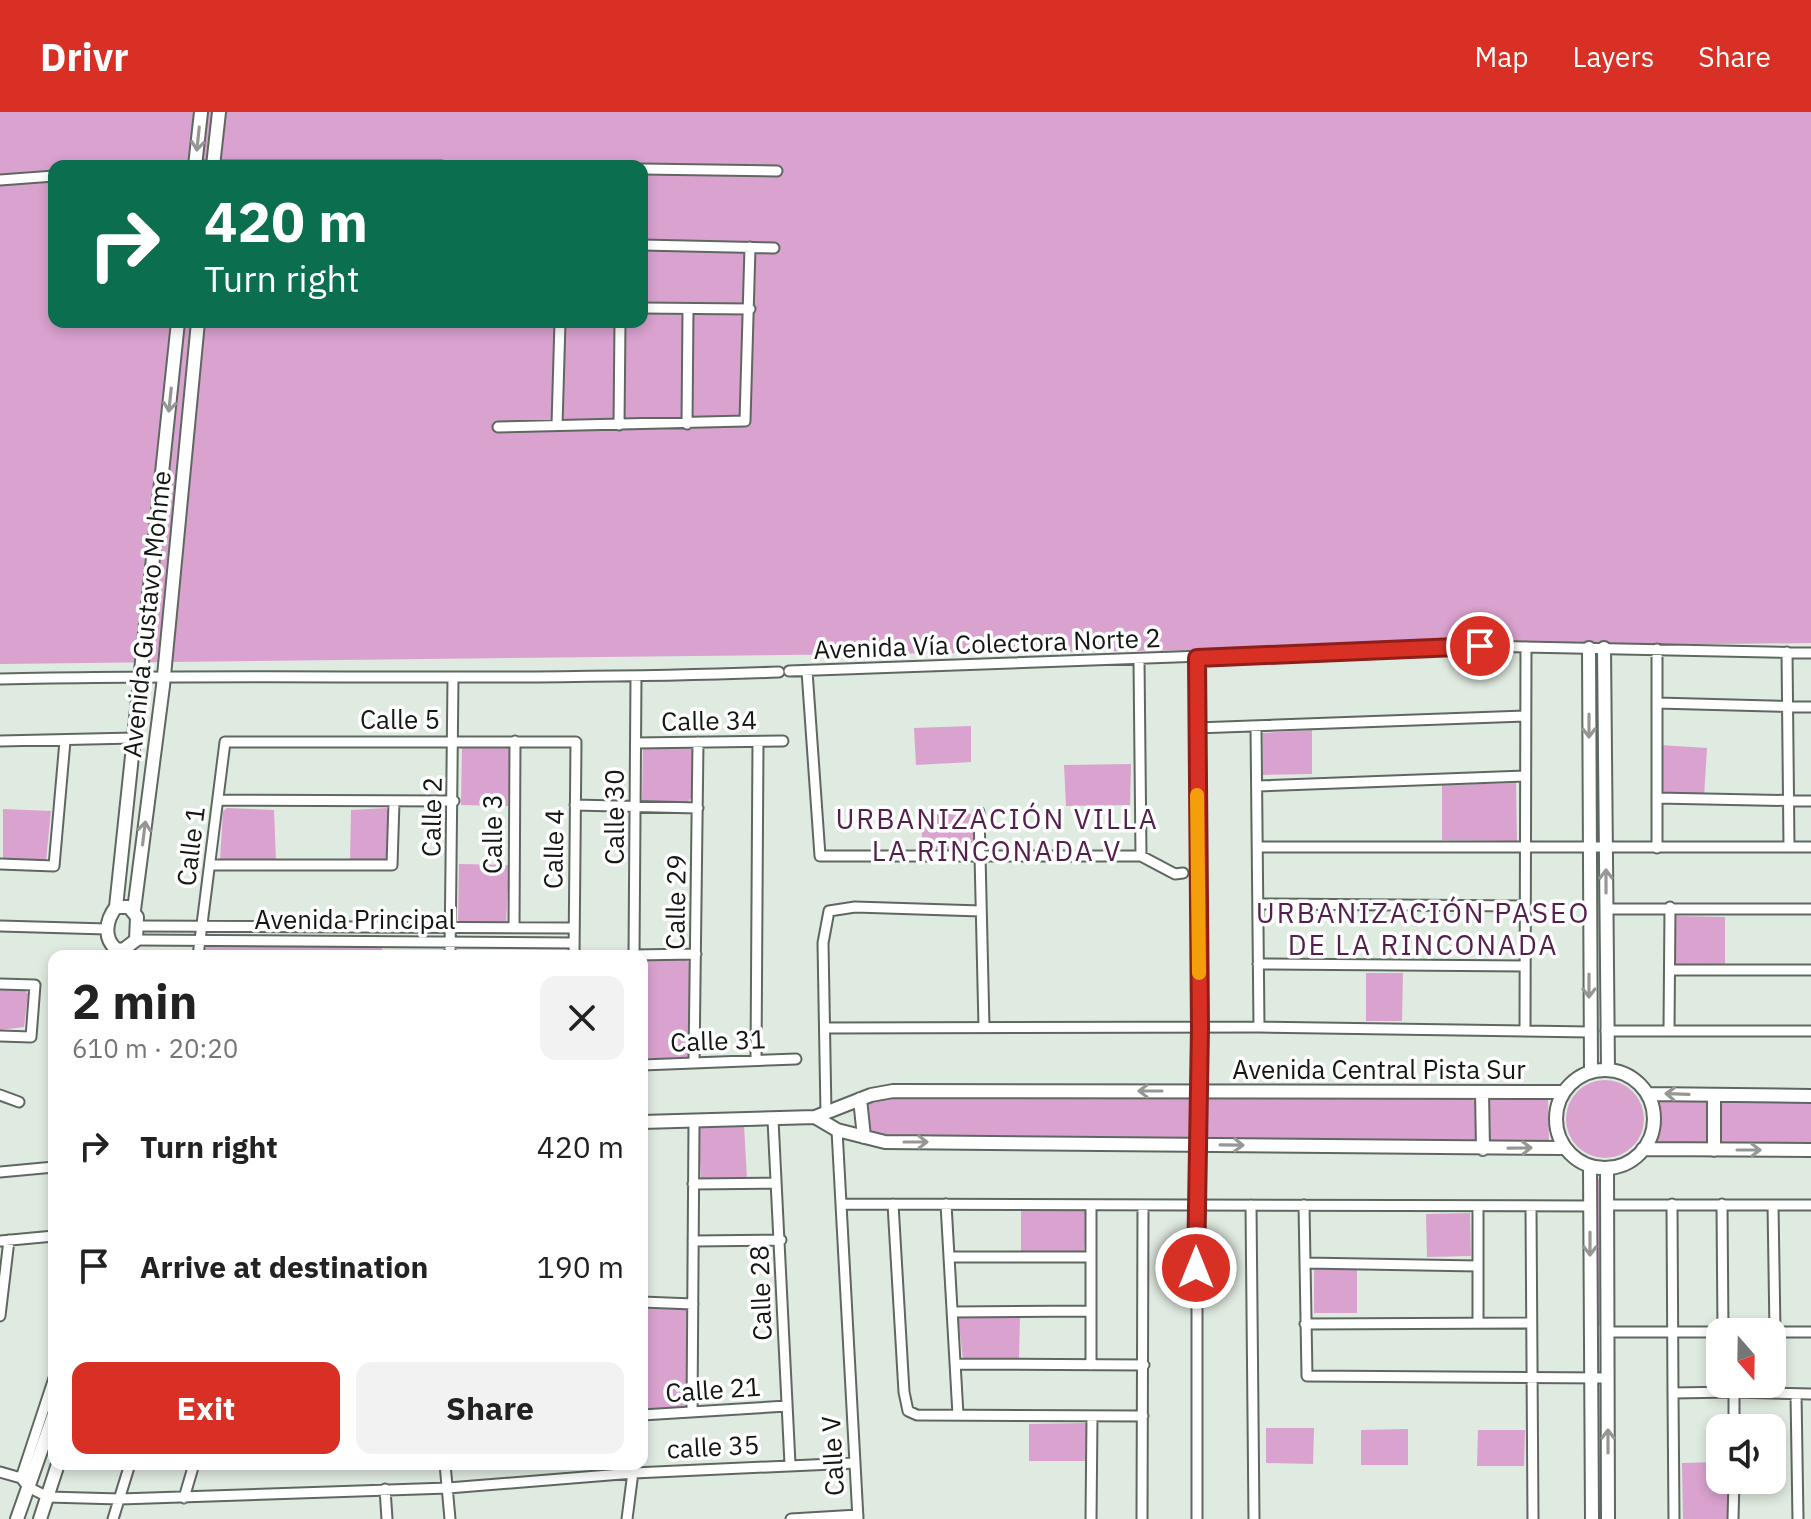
<!DOCTYPE html>
<html lang="en">
<head>
<meta charset="utf-8">
<style>
  :root { --surface:#fff; --page:#f2f2f2; --text:#222; --muted:#767676; --accent:#d93025 }
  body { margin:0; font-family:"IBM Plex Sans",sans-serif; background:var(--page); color:var(--text); height:100vh; display:flex; flex-direction:column; font-size:30px; white-space:nowrap }
  * { box-sizing:border-box; margin:0 }
  p { font-size:26px; color:var(--muted) }
  .icon { flex:none; width:44px; height:44px; fill:none; stroke:currentColor; stroke-width:2; stroke-linecap:round; stroke-linejoin:round }
  .map { position:relative; flex:1; overflow:hidden }
  .panel { position:absolute; left:48px; top:838px; width:600px; height:520px; display:flex; flex-direction:column; background:var(--surface); border-radius:16px; box-shadow:0 4px 12px #0003 }
  .panel>* { flex:none }
  .banner { position:absolute; left:48px; top:48px; width:600px; height:168px; border-radius:16px; box-shadow:0 4px 12px #0003; background:#0b6e4f; color:#fff; overflow:hidden }
  .needle { width:52px; rotate:160deg }
  .fabs { position:absolute; left:1706px; top:1206px; display:grid; gap:16px }
  .fabs a { display:grid; place-items:center; width:80px; height:80px; border-radius:16px; background:var(--surface); box-shadow:0 4px 12px #0003; font-size:40px }
  .pin { position:absolute; display:grid; place-items:center; width:68px; height:68px; color:#fff; margin:-34px; border:4px solid #fff; border-radius:50%; box-shadow:0 2px 8px #0007 }
  .me { position:absolute; width:88px; margin:-44px; rotate:0deg; stroke-linejoin:round; filter:drop-shadow(0 0 6px #0008) }
  .turn { display:flex; align-items:center; gap:28px; height:168px; padding:0 24px; font-size:36px }
  .turn .icon { width:104px; height:104px; stroke-width:2.5 }
  .turn b { display:block; font-size:56px; line-height:68px }
  .round { display:grid; place-items:center; flex:none; width:84px; height:84px; border-radius:16px; background:var(--page) }
  .headline { display:flex; align-items:center; justify-content:space-between; height:136px; padding:0 24px }
  h1 { font-size:48px; font-weight:700; line-height:60px }
  .button { display:flex; gap:16px; margin-top:auto; padding:16px 24px }
  .button a { flex:1; height:92px; border-radius:16px; background:var(--accent); color:#fff; font-size:32px; font-weight:700; line-height:92px; text-align:center }
  .button a+a { background:var(--page); color:var(--text) }
  ul { padding:0; list-style:none }
  li { display:flex; align-items:center; gap:24px; height:120px; padding:0 24px }
  li div { flex:1 }
  li b { display:block; font-size:30px }
  li em { font-style:normal }
  header { display:flex; align-items:center; gap:48px; box-sizing:border-box; height:112px; padding:0 40px; background:var(--accent); color:#fff }
  header strong { font-size:38px }
  nav { display:flex; gap:44px; margin-inline-start:auto; font-size:28px }
  .map>svg:first-child { display:block }
  .green { fill:#daa2cf; fill-rule:evenodd }
  .lines { fill:none; stroke-linecap:round; stroke-linejoin:round }
  .street-casing { stroke:#5e6860; stroke-width:13 }
  .secondary-casing { stroke:#5e6860; stroke-width:16 }
  .street { stroke:#fff; stroke-width:9 }
  .secondary { stroke:#fff; stroke-width:12 }
  .oneway { stroke:#959795 }
  .route-casing { stroke:#8d1f18; stroke-width:20 }
  .route { stroke:#d93025; stroke-width:14 }
  .slow { stroke:#f59e0b; stroke-width:14 }
  .labels { text-anchor:middle; dominant-baseline:central; stroke-width:7; stroke-linejoin:round; paint-order:stroke }
  .street-label { font-size:26px; fill:#141714; stroke:#fff }
  .neighbourhood-label { font-size:28px; letter-spacing:2px; fill:#541f4c; stroke:#fff }
</style>
</head>
<body>
<header>
<strong>Drivr</strong>
<nav><a>Map</a><a>Layers</a><a>Share</a></nav>
</header>
<div class="map">
<svg width="1811" height="1407" viewBox="0 0 1811 1407">
  <rect width="100%" height="100%" fill="#dfeae0"/>
  <path class="green" d="M0 0H1811V531L0 552ZM54 54H642V210H54Z
    M971 614V650L916 653 914 616Z
    M1312 618V662L1263 663V621Z
    M1660 633 1707 636 1704 685 1660 684Z
    M462 634H508L512 639 508 694 461 693Z
    M643 634H690L693 638 691 686 688 690 642 689Z
    M1131 652 1130 693 1066 694 1064 653Z
    M1516 671 1517 729 1442 728V673Z
    M227 696 274 698 276 749 220 748 223 699Z
    M386 696 390 700 389 748 350 750 351 698Z
    M3 697 51 699 46 749 3 748Z
    M920 700 974 702V740L923 738Z
    M459 752 509 753 506 812 461 811 458 808Z
    M1675 804 1725 805V853L1674 854Z
    M206 833 382 835V844H205Z
    M685 847 690 851 691 941 688 945 642 947V849Z
    M1366 861H1403L1402 909H1366Z
    M0 877H24L28 882 24 915 0 918Z
    M1566 1007a39 39 0 1 1 78 0a39 39 0 1 1-78 0Z
    M880 984H1189L1192 988 1193 1021 1187 1028 887 1027 866 1015 867 992Z
    M1209 985 1472 987 1478 992V1025L1473 1031 1208 1030 1200 1024 1203 990Z
    M1548 986 1549 1030 1488 1028 1489 988Z
    M1652 987H1704L1709 994V1027L1701 1033 1651 1031 1657 1008Z
    M1725 988H1811V1035L1725 1033 1720 1030 1718 996Z
    M703 1013H744L747 1067H701L698 1017Z
    M1599 1066 1602 1212 1598 1214 1596 1069Z
    M1083 1097 1087 1101 1084 1141 1021 1140V1098Z
    M1470 1101 1471 1144 1427 1145 1426 1102Z
    M1314 1157 1357 1158V1201H1314Z
    M642 1194H685L689 1200 688 1294 684 1297 642 1299Z
    M961 1204H1020L1019 1247H963L958 1205Z
    M1088 1311V1349H1029V1312Z
    M1266 1316H1314L1313 1352 1266 1351Z
    M1408 1317V1353H1361V1318Z
    M1478 1318H1525L1524 1354H1477Z
    M1720 1350V1368H1728V1407H1683L1682 1351Z"/>
  <g class="lines">
    <g class="street-casing">
      <path id="street" d="M194 54H442
        M642 57 777 59
        M0 68 54 64
        M642 133 774 136
        M642 196 750 197
        M687 312 688 197
        M557 313 560 210
        M619 313 620 210
        M498 315 745 309 750 135
        M1787 540 1789 735
        M1197 546V1407
        M1139 548 1141 744
        M789 559 1480 534 1811 541
        M807 559 820 744H1141L1175 762 1183 761
        M0 567C260 561 520 570 779 560
        M1657 591 1811 595
        M1256 614 1259 915
        M1196 616 1525 604
        M0 629 134 626
        M636 631 783 629
        M1258 674 1525 664
        M1657 686 1811 689
        M218 688 454 689
        M575 693 698 696
        M979 700 984 915
        M1259 735H1811
        M1657 736V537
        M0 752 54 754 65 629
        M210 753H392L394 690
        M1259 792 1525 794
        M1606 797H1811
        M0 814 107 817
        M139 814 574 816
        M514 816 515 629
        M136 828 574 831
        M634 843 696 842
        M198 844 225 630H576L574 844
        M450 844 453 566
        M634 844 636 565
        M1258 852 1525 854
        M1670 858H1811
        M0 872 35 873 31 925 0 924
        M826 916 1259 915 1590 920
        M1525 917 1526 535
        M1606 919H1811
        M1669 919 1670 795
        M756 948 758 630
        M694 951 698 630
        M642 953 796 947
        M0 983 19 990
        M826 1001 823 831 829 799 855 795 981 799
        M773 1008 790 1352
        M837 1018 858 1407
        M0 1060 54 1055
        M693 1072 776 1071
        M842 1092 1590 1094
        M893 1092 904 1280 908 1299 917 1303 1143 1304
        M946 1092 958 1303
        M1672 1092 1673 1281
        M1722 1092 1723 1220
        M1091 1093V1253
        M1251 1093 1254 1407
        M1304 1093 1307 1264 1608 1266
        M1607 1093H1811
        M1773 1093 1775 1219
        M1478 1095V1211
        M1531 1095 1533 1407
        M0 1129 54 1124
        M693 1129 781 1128
        M949 1145H1091
        M1306 1151 1478 1154
        M642 1190 693 1192
        M952 1200 1091 1199
        M0 1204 9 1128
        M1305 1212 1531 1211
        M1608 1220H1720
        M1742 1220H1811
        M955 1252 1144 1253
        M1734 1280 1811 1282
        M1796 1282 1798 1407
        M692 1300 694 1011
        M642 1303 787 1294
        M445 1352 450 1407
        M0 1360 21 1366 28 1375 48 1385 120 1387 448 1376 634 1361 855 1351
        M21 1366 54 1266
        M385 1377 387 1407
        M184 1386 194 1352
        M113 1407 130 1352
        M627 1407 634 1352
        M791 1407 858 1403
        M1091 1407 1092 1305
        M1142 1407 1143 1094
        M1674 1407 1673 1281 1734 1280V1316
        M1733 1407 1734 1368"/>
    </g>
    <g class="secondary-casing">
      <path id="secondary" d="M195 54 201 0
        M213 54 219 0
        M1589 536 1591 960
        M1604 536 1608 958
        M116 795 178 210
        M116 795H129L137 805 136 828 123 838 116 837C103 826 106 808 116 795Z
        M134 798 163 574 198 210
        M1556 1007a49 49 0 1 1 98 0a49 49 0 1 1-98 0Z
        M1482 980 1483 1037
        M1647 982 1811 984
        M1714 983V1038
        M860 987 864 1025
        M815 1005 837 1018 885 1030 1564 1036
        M642 1010 815 1005 871 983 893 979 1564 980
        M1643 1037 1811 1038
        M1590 1054 1592 1407
        M1607 1056 1608 1407
        M17 1407 54 1302
        M40 1407 58 1352"/>
    </g>
    <use href="#street" class="street"/>
    <use href="#secondary" class="secondary"/>
  </g>
  <defs><path id="oneway-shaft" d="M-6 0H5M1.5-3L5.5 0L1.5 3" fill="none" stroke-width="1.6" stroke-linecap="round" stroke-linejoin="round" transform="scale(2)"/></defs>
  <g class="oneway">
    <use href="#oneway-shaft" transform="translate(198 27) rotate(96)"/>
    <use href="#oneway-shaft" transform="translate(170 288) rotate(96)"/>
    <use href="#oneway-shaft" transform="translate(1589 614) rotate(90)"/>
    <use href="#oneway-shaft" transform="translate(144 721) rotate(-83)"/>
    <use href="#oneway-shaft" transform="translate(1606 769) rotate(-90)"/>
    <use href="#oneway-shaft" transform="translate(1589 874) rotate(90)"/>
    <use href="#oneway-shaft" transform="translate(1150 979) rotate(180)"/>
    <use href="#oneway-shaft" transform="translate(1677 982) rotate(-178)"/>
    <use href="#oneway-shaft" transform="translate(916 1030)"/>
    <use href="#oneway-shaft" transform="translate(1232 1033) rotate(1)"/>
    <use href="#oneway-shaft" transform="translate(1520 1036) rotate(-1)"/>
    <use href="#oneway-shaft" transform="translate(1749 1038)"/>
    <use href="#oneway-shaft" transform="translate(1590 1132) rotate(90)"/>
    <use href="#oneway-shaft" transform="translate(1608 1329) rotate(-90)"/>
  </g>
  <g class="lines">
    <g class="route-casing">
      <path id="route" d="M1196 1156 1200 916 1197 546 1480 534"/>
    </g>
    <use href="#route" class="route"/>
    <path class="slow" d="M1197 683 1199 861"/>
  </g>
  <g class="labels">
    <g class="street-label">
      <text transform="translate(146 502) rotate(-84)">Avenida Gustavo Mohme</text>
      <text transform="translate(987 531) rotate(-2)">Avenida Vía Colectora Norte 2</text>
      <text x="400" y="607">Calle 5</text>
      <text transform="translate(709 608) rotate(-1)">Calle 34</text>
      <text transform="translate(431 705) rotate(-89)">Calle 2</text>
      <text transform="translate(614 705) rotate(-90)">Calle 30</text>
      <text transform="translate(492 722) rotate(-90)">Calle 3</text>
      <text transform="translate(190 734) rotate(-83)">Calle 1</text>
      <text transform="translate(553 737) rotate(-89)">Calle 4</text>
      <text transform="translate(675 790) rotate(-89)">Calle 29</text>
      <text x="355" y="807">Avenida Principal</text>
      <text transform="translate(718 928) rotate(-2)">Calle 31</text>
      <text x="1379" y="957">Avenida Central Pista Sur</text>
      <text transform="translate(760 1181) rotate(-92)">Calle 28</text>
      <text transform="translate(713 1277) rotate(-4)">Calle 21</text>
      <text transform="translate(713 1334) rotate(-3)">calle 35</text>
      <text transform="translate(832 1344) rotate(-93)">Calle V</text>
    </g>
    <g class="neighbourhood-label">
      <text x="997" y="706">URBANIZACIÓN VILLA<tspan x="997" dy="32">LA RINCONADA V</tspan></text>
      <text x="1423" y="800">URBANIZACIÓN PASEO<tspan x="1423" dy="32">DE LA RINCONADA</tspan></text>
    </g>
  </g>
</svg>
<div class="fabs">
<a><svg class="needle" viewBox="-14 -14 28 28"><path d="M0-13l5 13h-10z" fill="#e53935"/><path d="M0 13l5-13h-10z" fill="#767676"/></svg></a>
<a><svg class="icon" aria-label="sound" viewBox="0 0 24 24"><path d="M4 9h4l5-4v14l-5-4H4zM17 9q2 3 0 6"/></svg></a>
</div>
<div class="pin" style="left:1480px;top:534px;background:#d93025"><svg class="icon" aria-label="arrive" viewBox="0 0 24 24"><path d="M6 21V4h12l-3 4 3 4H6"/></svg></div>
<svg class="me" style="left:1196px;top:1156px" viewBox="-20 -20 40 40"><circle r="17" fill="#d93025" stroke="#fff" stroke-width="3"/><path d="M0-11L8 9 0 5-8 9z" fill="#fff"/></svg>
<div class="banner">
<div class="turn"><svg class="icon" aria-label="right" viewBox="0 0 24 24"><path d="M7 20v-9h11M14 6l5 5-5 5"/></svg><div><b>420 m</b>Turn right</div></div>
</div>
<section class="panel">
<div class="headline"><div><h1>2 min</h1><p>610 m · 20:20</p></div><a class="round"><svg class="icon" aria-label="close" viewBox="0 0 24 24"><path d="M6 6l12 12M18 6L6 18"/></svg></a></div>
<ul>
<li><svg class="icon" aria-label="right" viewBox="0 0 24 24"><path d="M7 20v-9h11M14 6l5 5-5 5"/></svg><div><b>Turn right</b></div><em>420 m</em></li>
<li><svg class="icon" aria-label="arrive" viewBox="0 0 24 24"><path d="M6 21V4h12l-3 4 3 4H6"/></svg><div><b>Arrive at destination</b></div><em>190 m</em></li>
</ul>
<div class="button"><a>Exit</a><a>Share</a></div>
</section>
</div>
</body>
</html>
